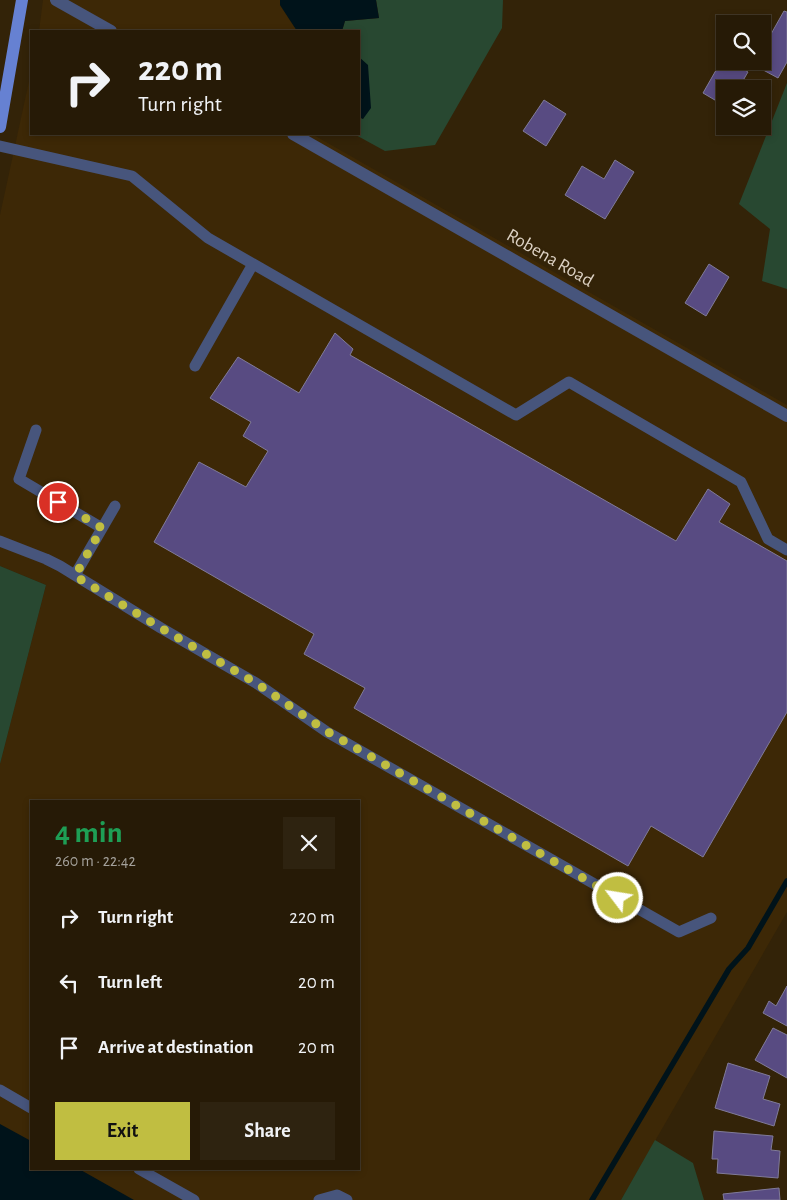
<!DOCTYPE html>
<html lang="en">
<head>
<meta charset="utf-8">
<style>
  :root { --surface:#261a06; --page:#2e2310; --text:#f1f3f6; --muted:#a4a19b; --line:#423828; --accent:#c0be41 }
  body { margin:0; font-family:"Alegreya Sans",sans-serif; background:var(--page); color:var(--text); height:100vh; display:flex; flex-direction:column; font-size:19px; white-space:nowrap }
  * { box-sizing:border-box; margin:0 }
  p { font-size:16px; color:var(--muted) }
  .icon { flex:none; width:28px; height:28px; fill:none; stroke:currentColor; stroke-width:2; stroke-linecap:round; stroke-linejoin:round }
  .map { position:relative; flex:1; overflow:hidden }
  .details { position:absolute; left:30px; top:800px; width:330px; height:370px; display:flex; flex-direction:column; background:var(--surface); border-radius:0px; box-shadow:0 2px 8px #0003,0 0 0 1px var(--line) }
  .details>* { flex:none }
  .top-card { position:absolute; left:30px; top:30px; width:330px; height:105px; border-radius:0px; box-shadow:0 2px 8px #0003,0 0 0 1px var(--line); background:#261a06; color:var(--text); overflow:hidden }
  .controls { position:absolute; left:716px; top:15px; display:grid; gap:10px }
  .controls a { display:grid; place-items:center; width:55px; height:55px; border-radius:0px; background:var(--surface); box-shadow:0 2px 8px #0003,0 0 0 1px var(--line); font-size:25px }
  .pin { position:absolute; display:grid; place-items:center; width:42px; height:42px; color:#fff; margin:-21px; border:2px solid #fff; border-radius:50%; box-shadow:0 1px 5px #0007 }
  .me { position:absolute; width:55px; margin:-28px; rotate:301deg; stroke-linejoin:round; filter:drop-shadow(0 0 4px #0008) }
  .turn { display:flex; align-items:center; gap:18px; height:105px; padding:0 25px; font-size:22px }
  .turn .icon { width:65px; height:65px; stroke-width:2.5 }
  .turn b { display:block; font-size:35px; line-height:42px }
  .round { display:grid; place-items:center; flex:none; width:52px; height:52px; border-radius:0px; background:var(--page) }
  .summary { display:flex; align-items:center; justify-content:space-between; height:85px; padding:0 25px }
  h1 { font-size:30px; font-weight:700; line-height:38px; color:#1e9e55 }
  .button { display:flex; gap:10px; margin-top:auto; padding:10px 25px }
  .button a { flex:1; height:58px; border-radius:0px; background:var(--accent); color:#111; font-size:20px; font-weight:700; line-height:58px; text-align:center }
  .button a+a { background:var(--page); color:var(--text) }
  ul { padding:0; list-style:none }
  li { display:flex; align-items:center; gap:15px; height:65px; padding:0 25px }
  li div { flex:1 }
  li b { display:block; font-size:19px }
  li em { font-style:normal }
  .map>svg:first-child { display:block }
  .built { fill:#3d2806; fill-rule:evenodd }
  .green { fill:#284831 }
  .water { fill:#00131a }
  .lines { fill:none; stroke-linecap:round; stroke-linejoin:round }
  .stream { stroke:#00131a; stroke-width:5.5 }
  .building { fill:#584b82; stroke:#807b99 }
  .service { stroke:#47557c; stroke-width:11 }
  .minor { stroke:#47557c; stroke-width:12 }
  .primary { stroke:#6681d2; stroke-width:12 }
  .route { stroke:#c0be41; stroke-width:9; stroke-dasharray:0 16.2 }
  .labels { text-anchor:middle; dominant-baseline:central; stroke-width:5; stroke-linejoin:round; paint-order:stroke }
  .street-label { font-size:19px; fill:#dcd1c3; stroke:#332308 }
</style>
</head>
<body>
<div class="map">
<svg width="787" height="1200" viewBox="0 0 787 1200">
  <rect width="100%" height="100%" fill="#332308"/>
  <path class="built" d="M43 0H280V5L297 31H39Z
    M31 72V134H312L787 405V912L621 1200H0V764L46 585 0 566V215ZM31 801H359V1169H31Z"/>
  <path class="green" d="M376 0H503L502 28 435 145 385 151 354 134H359V117L363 119 368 66 359 57V31H342L345 21 379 18Z
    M787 83V289L762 281 770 229 739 204Z
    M0 566 46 585 0 764Z
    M655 1140 693 1163 704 1200H621Z"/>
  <path class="water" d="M280 0H376L379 18 345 21 342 31H297L280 5Z
    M359 57 368 65 371 108 363 119 359 117Z
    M0 1124 31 1141V1169H79L134 1200H0Z"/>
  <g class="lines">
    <path class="stream" d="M592 1200 729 969 748 948 787 881"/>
  </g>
  <path class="building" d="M784 11 787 12V62L778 78 754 65 756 61H762V50Z
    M723 58 725 61H729L748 72 738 89H725V106L703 93Z
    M544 100 566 114 546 146 523 131Z
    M615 160 634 172 605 219 565 195 582 166 604 179Z
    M709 264 729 277 706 316 685 303Z
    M335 333 353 349 350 355 676 541 708 489 730 504 719 522 787 561V712L703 857 651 826 628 866 354 708 365 688 304 654 314 634 154 542 199 462 246 487 268 451 243 436 251 422 210 398 238 357 299 393Z
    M787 986V1026L763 1013 769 1001 776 1006Z
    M773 1028 787 1035V1078L755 1060Z
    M728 1063 770 1076 763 1099 780 1104 774 1126 715 1108Z
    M714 1131 773 1136 771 1150 780 1151 778 1178 717 1173 718 1159H712Z
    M779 1188 780 1200H724L723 1194Z"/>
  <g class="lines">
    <path class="service" d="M0 146 132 176 208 238 516 415 569 382 741 482 768 539 787 550
      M195 366 253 264
      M36 430 19 479 102 528
      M0 541 46 559 60 566 161 628 256 683 327 732 679 932 711 918
      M75 575 115 506
      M0 1090 31 1108
      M139 1169 194 1200
      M319 1200 337 1195 347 1200"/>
    <path class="minor" d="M56 0 111 31
      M293 134 787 416"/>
    <path class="primary" d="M0 127 22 0"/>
  </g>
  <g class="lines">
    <path class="route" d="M58 502 102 528 75 576 161 628 256 683 328 732 618 898"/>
  </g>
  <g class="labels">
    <g class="street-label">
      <text transform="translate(550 258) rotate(30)">Robena Road</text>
    </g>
  </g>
</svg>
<div class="controls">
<a><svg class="icon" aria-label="search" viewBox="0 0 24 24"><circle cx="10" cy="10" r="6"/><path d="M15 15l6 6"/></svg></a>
<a><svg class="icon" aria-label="layers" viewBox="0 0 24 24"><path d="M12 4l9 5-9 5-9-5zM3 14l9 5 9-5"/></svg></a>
</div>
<div class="pin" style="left:58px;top:502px;background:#d93025"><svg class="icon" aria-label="arrive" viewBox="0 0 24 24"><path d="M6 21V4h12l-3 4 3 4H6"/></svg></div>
<svg class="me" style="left:618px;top:898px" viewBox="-20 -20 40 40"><circle r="17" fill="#c0be41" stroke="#fff" stroke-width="3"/><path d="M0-11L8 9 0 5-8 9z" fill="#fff"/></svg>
<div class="top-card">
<div class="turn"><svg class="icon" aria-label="right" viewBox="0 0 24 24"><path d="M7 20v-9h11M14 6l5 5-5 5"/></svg><div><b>220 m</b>Turn right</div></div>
</div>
<section class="details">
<div class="summary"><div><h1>4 min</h1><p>260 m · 22:42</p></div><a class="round"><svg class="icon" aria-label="close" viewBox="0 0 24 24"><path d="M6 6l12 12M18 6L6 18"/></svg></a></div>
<ul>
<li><svg class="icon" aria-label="right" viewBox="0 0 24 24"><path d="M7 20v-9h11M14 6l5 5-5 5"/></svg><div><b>Turn right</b></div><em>220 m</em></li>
<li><svg class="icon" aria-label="left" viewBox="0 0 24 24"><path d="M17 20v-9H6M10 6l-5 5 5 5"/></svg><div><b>Turn left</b></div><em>20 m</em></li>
<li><svg class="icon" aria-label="arrive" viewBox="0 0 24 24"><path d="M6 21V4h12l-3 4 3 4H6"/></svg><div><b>Arrive at destination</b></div><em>20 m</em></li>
</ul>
<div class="button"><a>Exit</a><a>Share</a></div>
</section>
</div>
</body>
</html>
